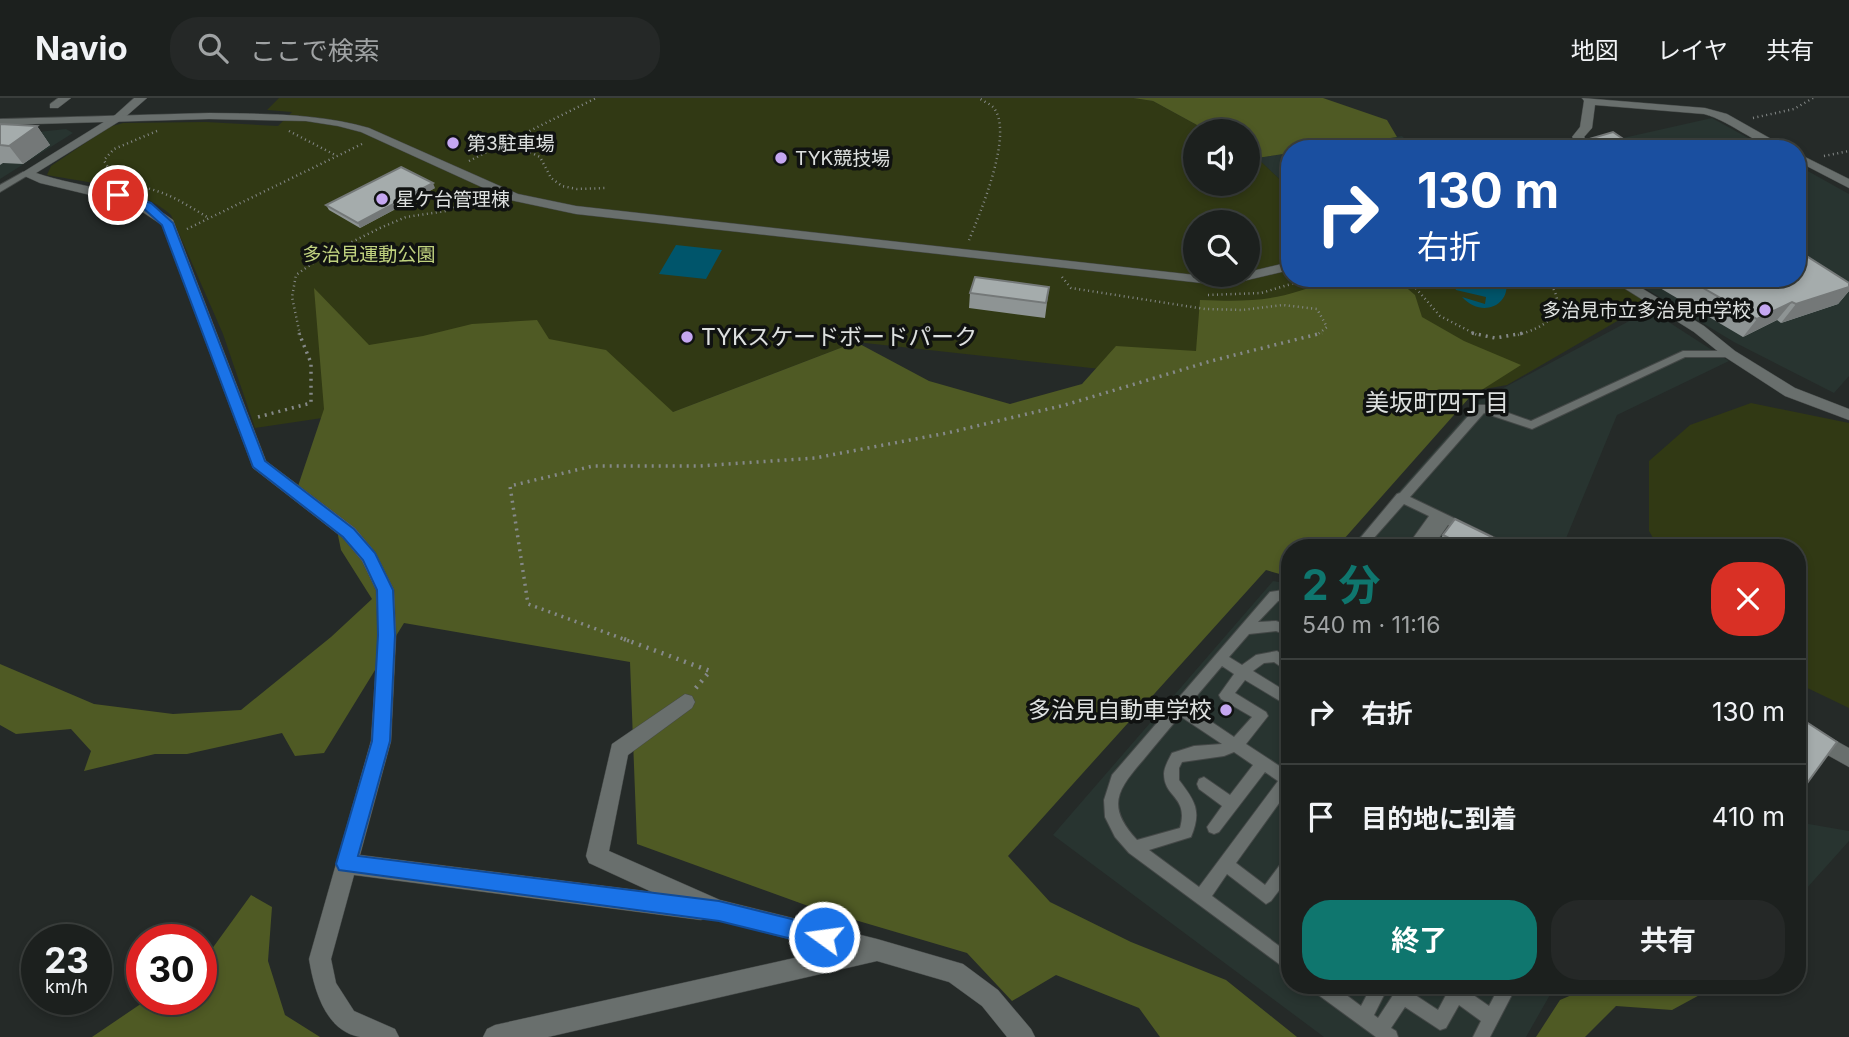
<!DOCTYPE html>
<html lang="ja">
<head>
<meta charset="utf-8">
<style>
  :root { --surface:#1c201e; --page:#252827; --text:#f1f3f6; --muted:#a0a3a4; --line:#3a3e3c; --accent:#0f766e }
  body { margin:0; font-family:Inter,"Noto Sans JP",sans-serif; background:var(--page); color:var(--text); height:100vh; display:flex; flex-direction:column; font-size:26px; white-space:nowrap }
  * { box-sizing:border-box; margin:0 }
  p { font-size:23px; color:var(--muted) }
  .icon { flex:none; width:38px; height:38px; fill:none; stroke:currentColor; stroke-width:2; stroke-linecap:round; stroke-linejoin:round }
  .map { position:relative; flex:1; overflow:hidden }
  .sheet { position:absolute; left:1281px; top:441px; width:525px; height:455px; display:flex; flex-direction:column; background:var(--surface); border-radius:28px; box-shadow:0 4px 10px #0003,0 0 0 2px var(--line) }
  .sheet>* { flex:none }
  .top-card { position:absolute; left:1281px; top:42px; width:525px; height:147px; border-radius:28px; box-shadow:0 4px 10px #0003,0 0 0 2px var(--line); background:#1a4fa0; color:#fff; overflow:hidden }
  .buttons { position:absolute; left:1183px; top:21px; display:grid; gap:14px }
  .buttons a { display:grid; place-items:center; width:77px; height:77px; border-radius:50%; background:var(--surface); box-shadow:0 4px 10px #0003,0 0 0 2px var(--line); font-size:35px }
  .speed { position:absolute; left:21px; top:826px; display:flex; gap:14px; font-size:35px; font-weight:700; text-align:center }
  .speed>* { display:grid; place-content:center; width:91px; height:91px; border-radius:50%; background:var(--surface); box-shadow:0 4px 10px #0003,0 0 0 2px var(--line); line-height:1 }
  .speed small { font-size:18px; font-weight:400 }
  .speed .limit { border:10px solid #d22; background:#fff; color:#111 }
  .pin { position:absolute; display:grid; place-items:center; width:60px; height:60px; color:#fff; margin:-30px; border:4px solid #fff; border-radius:50%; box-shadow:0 2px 7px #0007 }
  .me { position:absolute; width:77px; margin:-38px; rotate:284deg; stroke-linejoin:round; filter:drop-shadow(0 0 5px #0008) }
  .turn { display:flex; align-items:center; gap:24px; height:147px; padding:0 21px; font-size:32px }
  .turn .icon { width:91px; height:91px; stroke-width:2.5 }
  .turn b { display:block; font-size:49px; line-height:60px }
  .round { display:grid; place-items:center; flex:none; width:74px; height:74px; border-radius:28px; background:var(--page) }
  .summary { display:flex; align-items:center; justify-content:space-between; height:119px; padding:0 21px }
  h1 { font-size:42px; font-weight:700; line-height:52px; color:var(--accent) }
  .action { display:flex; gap:14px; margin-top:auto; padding:14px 21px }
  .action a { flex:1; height:80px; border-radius:28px; background:var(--accent); color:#fff; font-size:28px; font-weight:700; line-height:80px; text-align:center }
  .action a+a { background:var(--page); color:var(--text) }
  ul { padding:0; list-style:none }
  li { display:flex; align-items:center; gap:21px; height:105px; padding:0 21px; border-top:2px solid var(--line) }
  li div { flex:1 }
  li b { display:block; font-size:26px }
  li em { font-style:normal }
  header { display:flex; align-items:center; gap:42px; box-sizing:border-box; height:98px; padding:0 35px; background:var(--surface); border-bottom:2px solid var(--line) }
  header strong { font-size:33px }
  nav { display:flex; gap:38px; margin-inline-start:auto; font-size:24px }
  .search { width:490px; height:63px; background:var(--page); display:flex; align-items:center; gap:18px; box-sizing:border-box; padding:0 24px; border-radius:28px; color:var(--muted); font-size:26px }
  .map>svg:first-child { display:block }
  .built { fill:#283430 }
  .green { fill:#313914; fill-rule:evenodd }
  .forest { fill:#4f5a24 }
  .water { fill:#00556b }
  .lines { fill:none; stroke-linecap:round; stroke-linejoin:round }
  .lane-casing { stroke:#444847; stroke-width:2 }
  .street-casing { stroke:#444847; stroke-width:1 }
  .secondary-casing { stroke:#444847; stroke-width:1 }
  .path-far2 { stroke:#858988; stroke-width:2.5; stroke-dasharray:1 3.5; stroke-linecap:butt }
  .path-far1 { stroke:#858988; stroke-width:3.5; stroke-dasharray:2 5; stroke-linecap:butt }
  .path { stroke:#858988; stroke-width:4.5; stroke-dasharray:2 6; stroke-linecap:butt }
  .lane { fill:#696f6d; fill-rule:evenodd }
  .street { fill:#696f6d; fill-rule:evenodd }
  .secondary { fill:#696f6d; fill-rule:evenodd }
  .wall { fill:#8e9494 }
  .shaded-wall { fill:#747878 }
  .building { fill:#a5acac; stroke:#747878; stroke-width:2 }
  .route { fill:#1a73e8; stroke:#114b97; stroke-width:2 }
  .poi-dot { fill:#c5a7f1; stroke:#101211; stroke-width:2.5 }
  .labels { text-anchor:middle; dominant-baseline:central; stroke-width:7; stroke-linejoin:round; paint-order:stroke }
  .far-poi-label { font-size:19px; fill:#dde0df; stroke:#101211; text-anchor:start }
  .far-park-label { font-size:19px; fill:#c0d27f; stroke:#101211 }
  .poi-label { font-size:23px; fill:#dde0df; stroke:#101211; text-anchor:start }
  .neighbourhood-label { font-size:24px; fill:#dde0df; stroke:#101211 }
</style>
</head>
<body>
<header>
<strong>Navio</strong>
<div class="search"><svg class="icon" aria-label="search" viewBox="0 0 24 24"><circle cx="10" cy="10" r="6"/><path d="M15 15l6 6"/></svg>ここで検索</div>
<nav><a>地図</a><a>レイヤ</a><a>共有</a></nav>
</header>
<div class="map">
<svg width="1849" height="939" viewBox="0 0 1849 939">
  <rect width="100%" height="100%" fill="#252a28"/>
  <path class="built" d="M1712 20 1768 51H1519L1592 47Z
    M66 31 73 35 0 81V38Z
    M1402 38 1414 51H1319Z
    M1290 55V91L1257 60Z
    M1797 67 1849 96V278L1834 295 1734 244 1628 180H1797Z
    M1650 212 1729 263 1617 317 1562 450H1349L1477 304Z
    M1273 483 1290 486V887H1574L1551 895 1526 939H1324L1053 737Z
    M1797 724 1849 733V743L1797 801Z"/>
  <path class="green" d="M279 0H1133L1153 3 1208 33H1195V86H1248V55L1257 60 1290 91V180H1610L1650 204 1507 287 1367 312 1228 285 856 244 673 314 376 312 255 330 223 236 171 117C138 88 89 85 47 77L51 68 109 29 123 25 206 24 278 28 292 14 267 12ZM1195 124H1248V177H1195Z
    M1751 305 1849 325V610L1797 585V450H1659L1649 433V363L1690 327Z"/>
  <path class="forest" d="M1133 0H1323L1387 22 1397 39 1319 51H1290V55L1257 60 1248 55V33H1208L1153 3Z
    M1333 180H1395L1415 197 1422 219 1464 243 1521 267 1469 300 1336 450H1290V479L1266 472 1008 758 1050 804 1131 844 1226 882 1297 939H1160L1139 910 1056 877 1012 903 967 855 811 809 637 746 630 564 404 525 324 655 295 658 282 635 187 656H155L84 673 91 653 71 631 16 636 0 627V566L94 606 173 616 241 612 331 539 372 501 341 452 334 418 297 391 324 311 314 190 369 247 423 238 472 226 537 222 549 241 606 252 673 314 856 244 929 283 1010 306 1082 286 1116 248 1196 253 1200 202C1256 204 1281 203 1333 180Z
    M251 797 272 809 268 863 285 917 320 939H92L148 901H201V866Z
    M1595 887H1718L1672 912 1616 908 1585 939H1536L1560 902Z"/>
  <path class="water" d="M676 147 722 152 706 181 659 176Z
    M1454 180H1506C1512 209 1481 220 1462 199L1485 206 1486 199 1456 192 1454 188 1460 186Z"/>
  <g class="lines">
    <g class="lane-casing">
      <path id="lane" d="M23 74 30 76 0 94V87Z
        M1683 253H1730L1735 256 1730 259H1685L1532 331 1484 315 1410 399 1510 447 1512 450H1495L1448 427 1432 450H1406L1429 418 1404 406 1365 450H1352L1397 396 1400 395 1478 307H1486L1531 323Z
        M1290 491V501L1278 503 1258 524 1276 523 1290 528V538L1276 533 1249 536 1229 559 1242 567 1256 557 1277 553 1290 562V575L1274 564 1264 565 1253 573 1290 596V609L1245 582 1235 595 1266 614 1268 618 1246 646 1287 673 1290 672V690L1236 765 1265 787 1285 760 1290 758V778L1271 803 1266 806 1227 776 1212 798 1290 856V874L1129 755 1115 739 1105 719 1104 702 1112 677 1270 494ZM1222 568 1234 576 1219 597 1221 601 1252 619 1234 639 1188 608ZM1180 618 1222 646 1194 648 1172 655C1169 661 1164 669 1164 676 1164 700 1189 698 1180 730L1137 742C1105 708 1118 691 1144 661 1156 646 1168 632 1180 618ZM1234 654 1253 667 1230 697 1204 679 1199 681 1197 686 1199 691 1222 708 1207 729 1209 734 1214 736 1219 734 1265 674 1278 683 1199 789 1149 752 1191 739C1202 713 1195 703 1179 682V670L1182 664 1224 658Z
        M1311 887H1333L1361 908 1372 887H1389L1374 917 1378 920 1397 891 1403 889 1438 912 1446 897 1439 893 1437 887H1459L1489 908 1500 887H1517L1490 939H1473L1481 923 1459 907 1446 930 1440 932 1405 909 1391 930 1396 933 1398 939H1376L1313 893Z"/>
    </g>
    <g class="street-casing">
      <path id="street" d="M58 0H71L58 10H50V6Z
        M134 0H147L123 21 36 75C83 91 131 90 173 122L266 363 355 430 375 454 394 492 396 537 391 643 360 757 652 794 589 765 586 758 612 646 685 596 692 598 695 604 692 610 628 657 609 753 720 802 877 841 963 866 998 892 1031 931 1035 939H1007L982 908 949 884 877 863 548 939H483L487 931 495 927 830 852 708 819 701 822 354 777 331 861 336 885 354 913 395 931 399 939C387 939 372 939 360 939 325 933 314 891 309 861L371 643 378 537 376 492 362 463 343 440 253 370 162 127 132 107 40 85 20 76 115 17Z
        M1582 0 1705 10 1727 16 1789 51C1758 51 1734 24 1704 16L1595 7 1592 30 1584 39 1591 47 1585 50 1572 39 1580 29 1584 3Z
        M1797 55 1849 81V90L1797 63Z
        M1797 621 1849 650V669L1797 640Z"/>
    </g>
    <g class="secondary-casing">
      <path id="secondary" d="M209 15C264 16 316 15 369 30L518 96 576 108 1195 177H1248V174L1290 164V172L1239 184 1202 185 576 116 510 102 361 34 338 28 306 23 209 21 0 27V21Z
        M1608 180H1625L1704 228 1735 253 1795 290 1849 311V322L1785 298 1725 259 1694 234Z"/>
    </g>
    <path class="path-far2" d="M1753 20 1794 11 1813 0
      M157 33 114 51 104 62C115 87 141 86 165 96 180 102 195 112 209 120
      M289 33 337 58
      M510 44 540 59 551 80 562 88 577 91 607 90
      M1479 51 1562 41
      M1824 58 1849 53
      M469 63 596 0
      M187 131 364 45
      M969 142C980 115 1015 34 993 9 990 6 983 3 979 0
      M1062 179 1071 190 1205 211 1242 212 1283 207 1317 211 1327 229 1317 237
      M1407 180 1440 218 1477 237
      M1208 197 1261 195 1311 180
      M300 237 292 199 296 177 320 160 380 130 406 119 446 113 475 97
      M1518 237C1534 232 1559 224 1557 201 1556 194 1551 187 1548 180"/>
    <path class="path-far1" d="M1472 235 1495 240 1524 235
      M258 319 311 305V265L299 235
      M629 543 528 506 510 388 593 368H699L815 360 947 335 1065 307 1211 263 1322 235"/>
    <path class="path" d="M624 541 710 573 695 591"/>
    <use href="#lane" class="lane"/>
    <use href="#street" class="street"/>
    <use href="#secondary" class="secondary"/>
  </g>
  <path class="wall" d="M0 26 37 28 50 47 23 66 3 65 0 67Z
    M1589 41 1638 51H1584Z
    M435 90 360 130 329 112 326 107Z
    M1643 180H1797L1849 185V193L1838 206 1781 225 1777 222 1743 239Z
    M1049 189 1045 220 969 210 970 195Z
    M1443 437 1485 450H1443L1437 447Z"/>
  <path class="shaded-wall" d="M37 28 50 47 23 66 9 48Z
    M433 85 435 90 360 130 358 125Z
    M1849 189V193L1838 206 1781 225 1796 206Z
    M1792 204 1777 222 1743 239 1757 221Z"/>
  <path class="building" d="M0 26 37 28 9 48 0 47Z
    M1613 34 1638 51H1604L1589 41Z
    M401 69 433 85 358 125 326 107Z
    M1797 152 1849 185V189L1796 206 1792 204 1757 221 1686 180H1797Z
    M975 179 1049 189 1046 205 970 195Z
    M1455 421 1492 439 1485 450H1468L1443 437Z
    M1797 618 1837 644 1797 699Z"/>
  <path class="route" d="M118 94 151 105 173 125 265 363 354 431 375 455 393 492 395 537 390 643 358 758 719 803 824 829 832 832 835 839 832 846 824 849 719 823 339 772 336 766 372 643 378 537 377 492 363 462 343 439 253 369 162 127 143 110 114 100V95Z"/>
  <g class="poi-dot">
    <circle cx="453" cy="45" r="7"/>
    <circle cx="781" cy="60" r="7"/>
    <circle cx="382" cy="101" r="7"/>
    <circle cx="1765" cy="212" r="7"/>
    <circle cx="687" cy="239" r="7"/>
    <circle cx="1226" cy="612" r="7"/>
  </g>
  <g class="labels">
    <g class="far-poi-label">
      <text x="467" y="45">第3駐車場</text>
      <text x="795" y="60">TYK競技場</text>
      <text x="396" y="101">星ケ台管理棟</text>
      <text x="1751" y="212" text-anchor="end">多治見市立多治見中学校</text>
    </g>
    <g class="far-park-label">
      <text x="369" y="156">多治見運動公園</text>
    </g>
    <g class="poi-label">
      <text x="701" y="239">TYKスケードボードパーク</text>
      <text x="1212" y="612" text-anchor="end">多治見自動車学校</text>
    </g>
    <g class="neighbourhood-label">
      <text x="1437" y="304">美坂町四丁目</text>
    </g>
  </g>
</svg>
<div class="buttons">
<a><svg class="icon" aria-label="sound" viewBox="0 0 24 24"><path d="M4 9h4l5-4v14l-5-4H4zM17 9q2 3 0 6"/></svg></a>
<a><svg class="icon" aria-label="search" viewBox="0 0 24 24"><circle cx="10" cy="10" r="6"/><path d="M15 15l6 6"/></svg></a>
</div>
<div class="speed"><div>23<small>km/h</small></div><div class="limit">30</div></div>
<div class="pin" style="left:118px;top:97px;background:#d93025"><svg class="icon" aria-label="arrive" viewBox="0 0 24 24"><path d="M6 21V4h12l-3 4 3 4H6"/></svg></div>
<svg class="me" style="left:824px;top:839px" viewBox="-20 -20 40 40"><circle r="17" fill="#1a73e8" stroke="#fff" stroke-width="3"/><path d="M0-11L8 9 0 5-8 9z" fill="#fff"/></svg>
<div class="top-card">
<div class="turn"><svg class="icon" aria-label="right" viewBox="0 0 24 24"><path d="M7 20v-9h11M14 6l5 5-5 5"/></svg><div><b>130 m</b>右折</div></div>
</div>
<section class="sheet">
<div class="summary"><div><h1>2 分</h1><p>540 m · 11:16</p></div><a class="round" style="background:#d93025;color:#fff"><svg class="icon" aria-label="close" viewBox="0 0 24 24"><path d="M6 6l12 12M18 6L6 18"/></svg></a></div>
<ul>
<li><svg class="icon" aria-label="right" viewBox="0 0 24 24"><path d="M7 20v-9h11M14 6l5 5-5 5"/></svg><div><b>右折</b></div><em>130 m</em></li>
<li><svg class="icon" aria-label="arrive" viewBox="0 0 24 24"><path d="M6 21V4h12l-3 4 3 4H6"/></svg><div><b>目的地に到着</b></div><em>410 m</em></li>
</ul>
<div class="action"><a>終了</a><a>共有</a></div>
</section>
</div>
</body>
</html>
